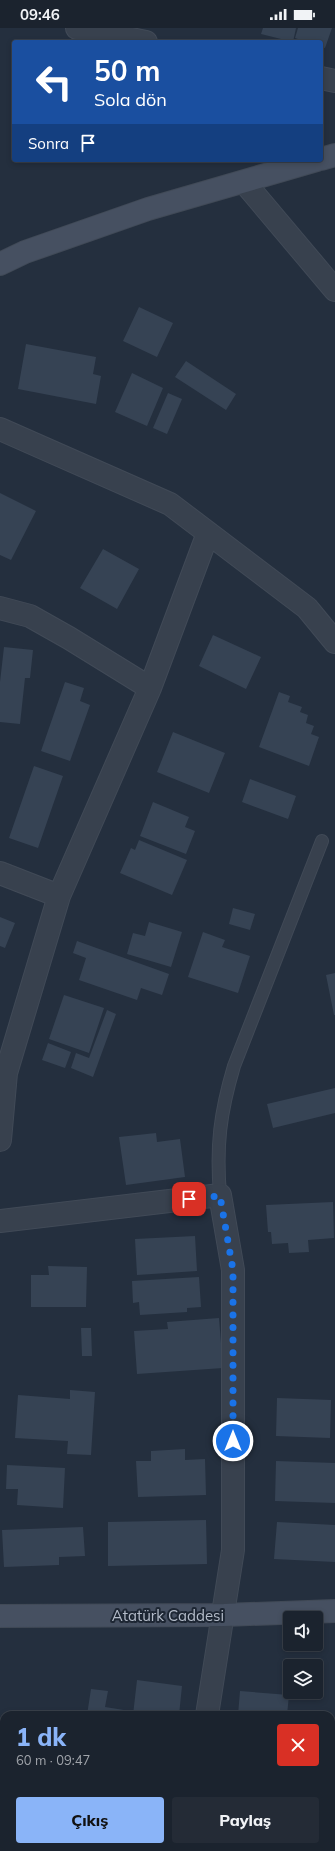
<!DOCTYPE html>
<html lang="tr">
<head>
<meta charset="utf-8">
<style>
  :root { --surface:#1b232e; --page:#242b36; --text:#f1f3f6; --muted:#a0a4aa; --line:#39404a; --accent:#8ab4f8 }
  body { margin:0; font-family:Mulish,sans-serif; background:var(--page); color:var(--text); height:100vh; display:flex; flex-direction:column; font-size:15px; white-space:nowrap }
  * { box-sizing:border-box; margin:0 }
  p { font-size:13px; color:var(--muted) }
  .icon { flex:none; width:22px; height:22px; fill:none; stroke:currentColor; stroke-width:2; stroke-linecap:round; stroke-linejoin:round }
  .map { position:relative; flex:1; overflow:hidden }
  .panel { position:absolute; left:0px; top:1683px; width:335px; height:140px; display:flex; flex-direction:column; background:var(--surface); border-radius:12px 12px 0 0; box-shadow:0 2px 6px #0003,0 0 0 1px var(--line) }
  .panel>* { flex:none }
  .top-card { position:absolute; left:12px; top:12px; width:311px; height:122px; border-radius:4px; box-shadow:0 2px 6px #0003,0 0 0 1px var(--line); background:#1a4fa0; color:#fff; overflow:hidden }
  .tools { position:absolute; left:283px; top:1583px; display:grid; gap:8px }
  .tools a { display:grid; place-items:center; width:40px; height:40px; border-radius:4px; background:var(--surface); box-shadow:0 2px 6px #0003,0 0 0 1px var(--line); font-size:20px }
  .pin { position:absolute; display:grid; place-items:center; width:34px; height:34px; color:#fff; margin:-17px; border-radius:8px; box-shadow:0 2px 6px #0006 }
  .me { position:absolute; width:44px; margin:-22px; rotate:0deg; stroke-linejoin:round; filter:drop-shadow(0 0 3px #0008) }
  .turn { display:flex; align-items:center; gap:14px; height:84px; padding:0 16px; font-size:18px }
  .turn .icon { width:52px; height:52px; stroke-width:2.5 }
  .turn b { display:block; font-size:28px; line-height:34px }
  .then { display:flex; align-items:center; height:38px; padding:0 16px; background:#0003; gap:8px; font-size:15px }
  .round { display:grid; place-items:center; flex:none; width:42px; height:42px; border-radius:4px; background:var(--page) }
  .summary { display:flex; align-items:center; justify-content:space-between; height:68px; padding:0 16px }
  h1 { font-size:24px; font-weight:800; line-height:30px; color:var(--accent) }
  .action { display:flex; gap:8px; margin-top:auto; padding:8px 16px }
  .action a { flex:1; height:46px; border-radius:4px; background:var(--accent); color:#111; font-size:16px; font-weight:800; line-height:46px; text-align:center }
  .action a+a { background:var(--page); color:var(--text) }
  .status { display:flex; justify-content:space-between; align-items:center; height:28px; padding:0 20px; background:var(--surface); direction:ltr }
  .status svg { height:11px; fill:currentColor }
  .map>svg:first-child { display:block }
  .building { fill:#364354 }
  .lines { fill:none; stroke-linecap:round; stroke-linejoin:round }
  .lane-casing { stroke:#414a57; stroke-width:14 }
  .street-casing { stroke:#414a57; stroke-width:24 }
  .secondary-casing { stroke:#414a57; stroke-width:24 }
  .lane { stroke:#38414e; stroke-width:12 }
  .street { stroke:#38414e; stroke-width:22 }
  .secondary { stroke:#465061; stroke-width:22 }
  .route { stroke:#1a73e8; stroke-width:7; stroke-dasharray:0 12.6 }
  .labels { text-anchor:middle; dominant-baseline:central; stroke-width:4; stroke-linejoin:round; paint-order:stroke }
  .street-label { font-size:15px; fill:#b4bcc9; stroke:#1d2633 }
</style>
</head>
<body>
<div class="status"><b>09:46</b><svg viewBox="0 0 49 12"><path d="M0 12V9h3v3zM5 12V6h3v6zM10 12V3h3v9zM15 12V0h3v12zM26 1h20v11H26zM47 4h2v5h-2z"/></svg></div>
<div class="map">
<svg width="335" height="1823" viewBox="0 0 335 1823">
  <rect width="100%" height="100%" fill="#242f3e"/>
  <path class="building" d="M263 0H296L293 14 261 6Z
    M298 0H332L325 20 321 19V14H307L295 10Z
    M139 279 173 295 157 329 123 313Z
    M26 316 96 329 93 346 101 348 96 376 18 361Z
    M186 333 236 366 226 382 175 349Z
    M132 345 163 360 147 398 115 384Z
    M168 365 182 371 167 406 153 400Z
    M0 465 36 483 11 532 0 527Z
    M103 521 139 541 117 581 80 560Z
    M213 607 261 629 246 661 199 638Z
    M4 619 33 622 30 650H25L20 696 0 694V654Z
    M65 654 84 660 80 673 90 677 70 733 41 723Z
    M279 664 290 668 288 674 302 679 300 684 308 687 306 695 314 698 311 706 319 709 309 738 259 719Z
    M173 704 225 725 209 765 157 744Z
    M34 738 63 748 38 820 9 810Z
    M250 751 296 768 288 791 242 774Z
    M153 774 189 789 185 799 195 803 186 826 140 808Z
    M139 812 187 832 172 867 120 845 131 820 135 822Z
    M233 880 255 886 250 902 229 896Z
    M0 889 15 895 5 920 0 918Z
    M149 894 182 904 171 939 127 926 133 905 145 908Z
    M203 904 225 912 222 919 250 928 238 965 188 949Z
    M77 913 169 946 162 967 141 960 137 972 79 952 86 930 73 925Z
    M335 945V987H334L326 947Z
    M64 967 104 980 89 1025 49 1011Z
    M107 982 116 986 93 1049 71 1040 76 1025 89 1030Z
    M48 1015 71 1024 65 1040 42 1032Z
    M335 1060V1085L273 1100 267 1076Z
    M156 1105 157 1114 180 1111 185 1149 126 1157 119 1109Z
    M333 1174 334 1210 308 1212 309 1224 289 1225 288 1215 272 1216 271 1204H268L266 1177Z
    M195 1208 197 1243 137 1247 135 1211Z
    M48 1238 87 1239 86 1279H31V1247H49Z
    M199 1249 201 1279 187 1280V1284L140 1287 139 1274 133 1275 132 1253Z
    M219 1290 223 1340 137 1346 134 1303 168 1301 167 1294Z
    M81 1300H91L92 1328H82Z
    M70 1362 95 1364 91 1427 67 1426 68 1413 15 1410 18 1367 70 1371Z
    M277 1370 331 1372 330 1410 276 1408Z
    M185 1421V1432L205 1431 206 1467 138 1469 136 1433H151V1423Z
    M276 1433 335 1435V1475L275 1473Z
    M7 1437 65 1440 63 1480 17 1477 18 1461H6Z
    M206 1492 207 1536 108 1538V1494Z
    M277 1494 335 1497V1534L274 1531Z
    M83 1499 85 1528 59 1529V1537L4 1539 2 1502Z
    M290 1638V1663H284L283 1639Z
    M137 1652 182 1658 179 1687H133Z
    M91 1661 108 1663 105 1679 124 1682V1687H87Z
    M240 1663 289 1667 287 1687H238Z"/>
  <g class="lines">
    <g class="lane-casing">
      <path id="lane" d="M220 1167C216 1118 220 1085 234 1038L322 813"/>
    </g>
    <g class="street-casing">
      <path id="street" d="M77 0 146 14
        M321 50 335 53
        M244 154 335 262
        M0 401 170 476 307 580 335 614
        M0 580 30 588 69 610 150 660
        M0 845 59 868
        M0 1112 6 1045 59 868 150 660 208 505
        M0 1193 220 1167 233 1242V1522L207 1687
        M184 1823 185 1819"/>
    </g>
    <g class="secondary-casing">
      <path id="secondary" d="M321 131 335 127
        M0 236 25 224 148 181 317 132
        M0 1588 224 1587 335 1583"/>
    </g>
    <use href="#lane" class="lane"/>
    <use href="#street" class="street"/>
    <use href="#secondary" class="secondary"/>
  </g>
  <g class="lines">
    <path class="route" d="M189 1171 220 1168 233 1242V1413"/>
  </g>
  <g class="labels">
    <g class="street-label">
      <text x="168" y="1587">Atatürk Caddesi</text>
    </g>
  </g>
</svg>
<div class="tools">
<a><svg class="icon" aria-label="sound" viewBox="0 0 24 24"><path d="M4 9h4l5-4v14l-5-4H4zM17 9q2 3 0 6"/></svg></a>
<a><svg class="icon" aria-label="layers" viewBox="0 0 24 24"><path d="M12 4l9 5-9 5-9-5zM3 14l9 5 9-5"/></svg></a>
</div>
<div class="pin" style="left:189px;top:1171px;background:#d93025"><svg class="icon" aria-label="arrive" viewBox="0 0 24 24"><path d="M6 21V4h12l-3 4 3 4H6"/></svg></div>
<svg class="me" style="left:233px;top:1413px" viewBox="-20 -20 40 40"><circle r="17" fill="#1a73e8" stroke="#fff" stroke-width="3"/><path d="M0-11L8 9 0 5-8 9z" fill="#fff"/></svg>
<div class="top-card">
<div class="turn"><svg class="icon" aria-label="left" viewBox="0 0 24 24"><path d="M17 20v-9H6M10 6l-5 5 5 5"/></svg><div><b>50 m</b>Sola dön</div></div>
<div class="then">Sonra<svg class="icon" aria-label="arrive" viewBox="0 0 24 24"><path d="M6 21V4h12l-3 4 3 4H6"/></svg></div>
</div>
<section class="panel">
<div class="summary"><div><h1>1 dk</h1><p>60 m · 09:47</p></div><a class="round" style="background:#d93025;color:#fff"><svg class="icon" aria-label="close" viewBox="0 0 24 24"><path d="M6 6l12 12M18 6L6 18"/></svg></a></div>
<div class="action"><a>Çıkış</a><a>Paylaş</a></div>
</section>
</div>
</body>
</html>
